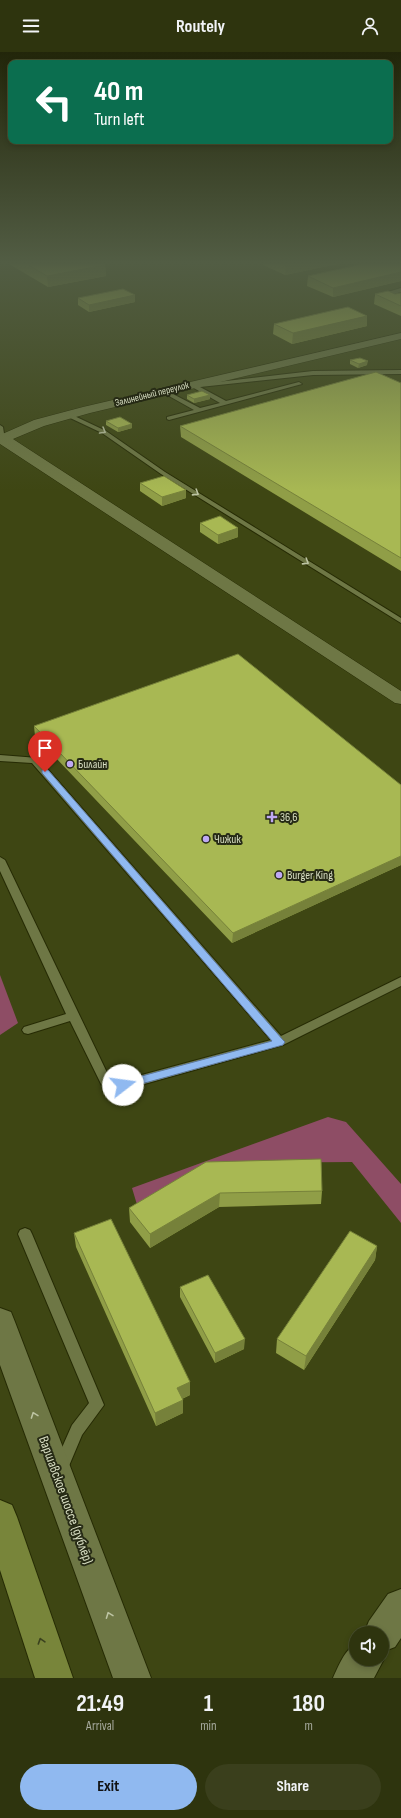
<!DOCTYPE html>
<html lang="en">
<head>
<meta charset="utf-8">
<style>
  :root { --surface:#2e340e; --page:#3a3f1c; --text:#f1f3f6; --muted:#a7aa9e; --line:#494f2e; --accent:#90b9f0 }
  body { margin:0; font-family:"Sofia Sans Condensed",sans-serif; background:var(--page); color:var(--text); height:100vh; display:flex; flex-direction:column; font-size:15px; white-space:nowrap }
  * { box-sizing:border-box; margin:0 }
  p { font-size:13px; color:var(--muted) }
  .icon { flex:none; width:22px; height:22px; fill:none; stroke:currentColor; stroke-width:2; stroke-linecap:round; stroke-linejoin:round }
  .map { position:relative; height:1626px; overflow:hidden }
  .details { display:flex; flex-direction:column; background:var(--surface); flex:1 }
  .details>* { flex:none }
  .banner { position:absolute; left:8px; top:8px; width:385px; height:84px; border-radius:8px; box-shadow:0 2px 6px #0003,0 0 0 1px var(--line); background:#0b6e4f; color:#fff; overflow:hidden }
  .fabs { position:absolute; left:349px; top:1574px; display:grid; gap:8px }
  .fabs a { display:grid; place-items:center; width:40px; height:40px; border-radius:50%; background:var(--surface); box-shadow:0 2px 6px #0003,0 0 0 1px var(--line); font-size:20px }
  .pin { position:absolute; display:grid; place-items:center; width:34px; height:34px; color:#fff; margin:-41px -17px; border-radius:50% 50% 50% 0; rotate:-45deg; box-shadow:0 0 4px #0007 }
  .pin .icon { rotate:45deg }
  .me { position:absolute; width:44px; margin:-22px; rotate:75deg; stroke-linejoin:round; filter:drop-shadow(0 0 3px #0008) }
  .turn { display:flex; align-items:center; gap:14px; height:84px; padding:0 20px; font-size:18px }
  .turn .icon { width:52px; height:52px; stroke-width:2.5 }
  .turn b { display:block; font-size:28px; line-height:34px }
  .eta { display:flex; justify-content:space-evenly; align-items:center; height:68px; text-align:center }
  .eta b { font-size:24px; font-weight:700; line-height:28px }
  .button { display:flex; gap:8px; margin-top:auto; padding:8px 20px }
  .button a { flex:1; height:46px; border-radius:24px; background:var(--accent); color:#111; font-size:16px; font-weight:700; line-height:46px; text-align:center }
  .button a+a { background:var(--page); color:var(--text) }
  header { display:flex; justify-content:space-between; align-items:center; height:52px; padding:0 20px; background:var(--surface); font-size:18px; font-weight:700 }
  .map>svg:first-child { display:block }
  .green { fill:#8e4d65 }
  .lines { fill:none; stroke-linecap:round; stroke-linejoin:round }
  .service-casing { stroke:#262b04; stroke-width:2 }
  .minor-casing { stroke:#262b04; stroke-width:1 }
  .secondary-casing { stroke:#262b04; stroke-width:2 }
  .primary-casing { stroke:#262b04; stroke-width:2 }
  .service { fill:#6e7745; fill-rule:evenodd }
  .minor { fill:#6e7745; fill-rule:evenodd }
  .secondary { fill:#6e7745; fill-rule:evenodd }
  .primary { fill:#78853a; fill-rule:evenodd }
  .wall { fill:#909e47 }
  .shaded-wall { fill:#76813a }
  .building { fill:#a8b853; stroke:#76813a }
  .oneway { stroke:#bdc4a3 }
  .oneway2 { stroke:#3a411e }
  .route { fill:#90b9f0; stroke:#5e789c }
  .poi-dot { fill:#bfa9f4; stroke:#262a15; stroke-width:1.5 }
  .labels { text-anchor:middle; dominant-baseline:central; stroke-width:4; stroke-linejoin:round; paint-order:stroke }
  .far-street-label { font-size:10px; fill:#d7ddc2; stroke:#262a15 }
  .poi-label { font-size:12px; fill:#d7ddc2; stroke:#262a15; text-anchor:start }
  .near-street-label { font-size:14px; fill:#d7ddc2; stroke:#262a15 }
</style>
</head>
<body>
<header><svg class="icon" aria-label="menu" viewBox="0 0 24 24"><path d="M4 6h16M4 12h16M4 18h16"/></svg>Routely<svg class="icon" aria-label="person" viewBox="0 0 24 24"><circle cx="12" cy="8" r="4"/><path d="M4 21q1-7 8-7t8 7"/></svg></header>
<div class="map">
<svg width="401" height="1626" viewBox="0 0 401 1626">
  <rect width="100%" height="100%" fill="#3e4613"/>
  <path class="green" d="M0 923 18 971 0 983Z
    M328 1065 346 1070 401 1132V1171L352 1110 225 1111 138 1156 132 1136Z"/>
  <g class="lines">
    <g class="service-casing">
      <path id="service" d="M401 236V240L378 246 375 244Z
        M401 318V322L313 323 200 335 226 349 299 330 302 332 169 368 167 367V365L194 358 160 339 165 338 200 356 220 351 192 335V333L313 319Z
        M68 361 106 379 165 420 401 566V571L161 422 102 381 66 364 65 363Z
        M0 373 3 375 5 388 0 387Z
        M0 703 38 706 281 984 401 925V934L283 993 109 1042 105 1040 70 969 28 982 24 981 22 978 24 975 66 962 0 819V805L5 808 112 1031 271 988 32 711 0 709Z
        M25 1176 30 1178 32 1182 104 1353 82 1383 66 1421 61 1424 56 1421 53 1416 72 1373 89 1351 18 1182 20 1178Z"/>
    </g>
    <g class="minor-casing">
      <path id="minor" d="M401 281V287L90 361 44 374 13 387 401 639V652L395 651 0 392V383L34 368 83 355Z"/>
    </g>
    <g class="secondary-casing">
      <path id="secondary" d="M0 1256 11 1260 15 1270 151 1626H113L0 1313Z
        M401 1537V1586L395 1595 382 1600V1581H364L369 1569 388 1542Z
        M356 1592V1607H382V1603L384 1607 374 1626H333C338 1615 345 1597 356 1592Z"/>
    </g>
    <g class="primary-casing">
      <path id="primary" d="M0 1448 12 1453 17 1465 73 1626H35L0 1518Z"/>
    </g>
    <use href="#service" class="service"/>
    <use href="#minor" class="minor"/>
    <use href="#secondary" class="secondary"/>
    <use href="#primary" class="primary"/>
  </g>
  <path class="wall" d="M8 211H103L105 213 106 224 48 235 9 212Z
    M263 211H342L285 223 263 213Z
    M401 211V229L333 245 307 234 308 224Z
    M401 241V264L374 252 375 242H395Z
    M78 246 135 250 89 260 78 253Z
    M274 272 367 274 292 292 273 282Z
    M350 308 367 313 358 316 350 312Z
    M401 331V519L181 385 180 374Z
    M187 343H210V347L194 351 187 347Z
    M106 369 132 372V376L118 380 106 373Z
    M140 431 186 438V446L162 454 140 439Z
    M200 471 238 476V485L218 492 200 480Z
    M34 674 401 733V813L232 891 35 684Z
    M206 1110 322 1139 321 1152 219 1155 150 1196 130 1170 129 1156Z
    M74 1181 190 1330V1343L182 1347 183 1361 156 1374 76 1195Z
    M377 1194 375 1208 304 1318 276 1301 277 1287Z
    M180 1235 244 1297 215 1311 180 1245Z"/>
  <path class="shaded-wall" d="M299 211H342L285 223 286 214Z
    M105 213 106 224 48 235 47 224Z
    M401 220V229L333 245V236Z
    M135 243V250L89 260V253Z
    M367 264V274L292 292 293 281Z
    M368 309 367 313 358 316 359 312Z
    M210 343V347L194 351V347Z
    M132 372V376L118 380V376Z
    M186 438V446L162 454V445Z
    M238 476V485L218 492V483Z
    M401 804V813L232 891 233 881Z
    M220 1141 219 1155 150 1196V1182Z
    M377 1194 375 1208 304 1318 306 1304Z
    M245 1287 244 1297 215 1311V1301Z
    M190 1330V1343L177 1349V1336Z
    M183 1348V1361L156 1374 155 1361Z"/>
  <path class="building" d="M25 211H103L105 213 47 224Z
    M280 211H299L286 214Z
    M367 211H401V220L333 236 308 224Z
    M123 237 135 243 89 253 78 246Z
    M388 239 395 242 401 241V254L375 242Z
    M348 255 367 264 293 281 274 272Z
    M360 306 368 309 359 312 350 308Z
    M376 320 401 331V506L180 374Z
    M202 339 210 343 194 347 187 343Z
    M120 365 132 372 118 376 106 369Z
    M164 424 186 438 162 445 140 431Z
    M220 464 238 476 218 483 200 471Z
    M238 602 401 733V804L233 881 34 674Z
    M321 1107 322 1139 220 1141 150 1182 129 1156 206 1110Z
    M111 1167 190 1330 177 1336 183 1348 155 1361 74 1181Z
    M350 1179 377 1194 306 1304 277 1287Z
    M208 1223 245 1287 215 1301 180 1235Z"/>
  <defs><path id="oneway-chevron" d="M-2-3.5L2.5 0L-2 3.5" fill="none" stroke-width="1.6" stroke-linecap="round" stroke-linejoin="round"/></defs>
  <g class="oneway">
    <use href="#oneway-chevron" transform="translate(103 379) rotate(30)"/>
    <use href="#oneway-chevron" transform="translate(196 441) rotate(32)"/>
    <use href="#oneway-chevron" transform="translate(306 510) rotate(32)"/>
    <use href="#oneway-chevron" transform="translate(34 1363) rotate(-110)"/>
    <use href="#oneway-chevron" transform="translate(109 1563) rotate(-111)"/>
  </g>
  <use class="oneway2" href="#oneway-chevron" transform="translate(41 1589) rotate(-108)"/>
  <linearGradient id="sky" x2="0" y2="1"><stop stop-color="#22260a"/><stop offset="0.48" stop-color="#525d44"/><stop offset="1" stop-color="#525d44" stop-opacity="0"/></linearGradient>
  <rect width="401" height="439" fill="url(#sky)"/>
  <path class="route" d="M45 717 48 718 283 988 285 990 283 993 123 1037 119 1036 118 1033 123 1029 272 989 42 721V718Z"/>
  <g class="poi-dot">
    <circle cx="70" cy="712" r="4"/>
    <path d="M270 759h4v4h4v4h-4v4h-4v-4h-4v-4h4z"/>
    <circle cx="206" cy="787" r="4"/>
    <circle cx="279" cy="823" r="4"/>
  </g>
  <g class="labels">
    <g class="far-street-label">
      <text transform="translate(152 342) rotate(-14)">Залинейный переулок</text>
    </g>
    <g class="poi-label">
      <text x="78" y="712">Билайн</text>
      <text x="280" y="765">36,6</text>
      <text x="214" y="787">Чижик</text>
      <text x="287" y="823">Burger King</text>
    </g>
    <g class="near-street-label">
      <text transform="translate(66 1448) rotate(70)">Варшавское шоссе (дублёр)</text>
    </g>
  </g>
</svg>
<div class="fabs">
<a><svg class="icon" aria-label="sound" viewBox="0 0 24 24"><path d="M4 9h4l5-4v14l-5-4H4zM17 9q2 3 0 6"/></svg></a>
</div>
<div class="pin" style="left:45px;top:720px;background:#d93025"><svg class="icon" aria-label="arrive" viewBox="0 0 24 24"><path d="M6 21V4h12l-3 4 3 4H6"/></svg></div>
<svg class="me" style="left:123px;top:1033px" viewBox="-20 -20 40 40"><circle r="19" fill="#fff"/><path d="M0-13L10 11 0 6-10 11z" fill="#90b9f0"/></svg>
<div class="banner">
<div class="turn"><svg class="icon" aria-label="left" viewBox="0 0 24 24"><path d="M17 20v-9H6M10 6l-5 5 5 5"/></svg><div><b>40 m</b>Turn left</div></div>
</div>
</div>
<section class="details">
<div class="eta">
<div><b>21:49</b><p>Arrival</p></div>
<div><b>1</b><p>min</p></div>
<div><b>180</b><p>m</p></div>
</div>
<div class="button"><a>Exit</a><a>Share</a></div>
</section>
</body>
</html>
